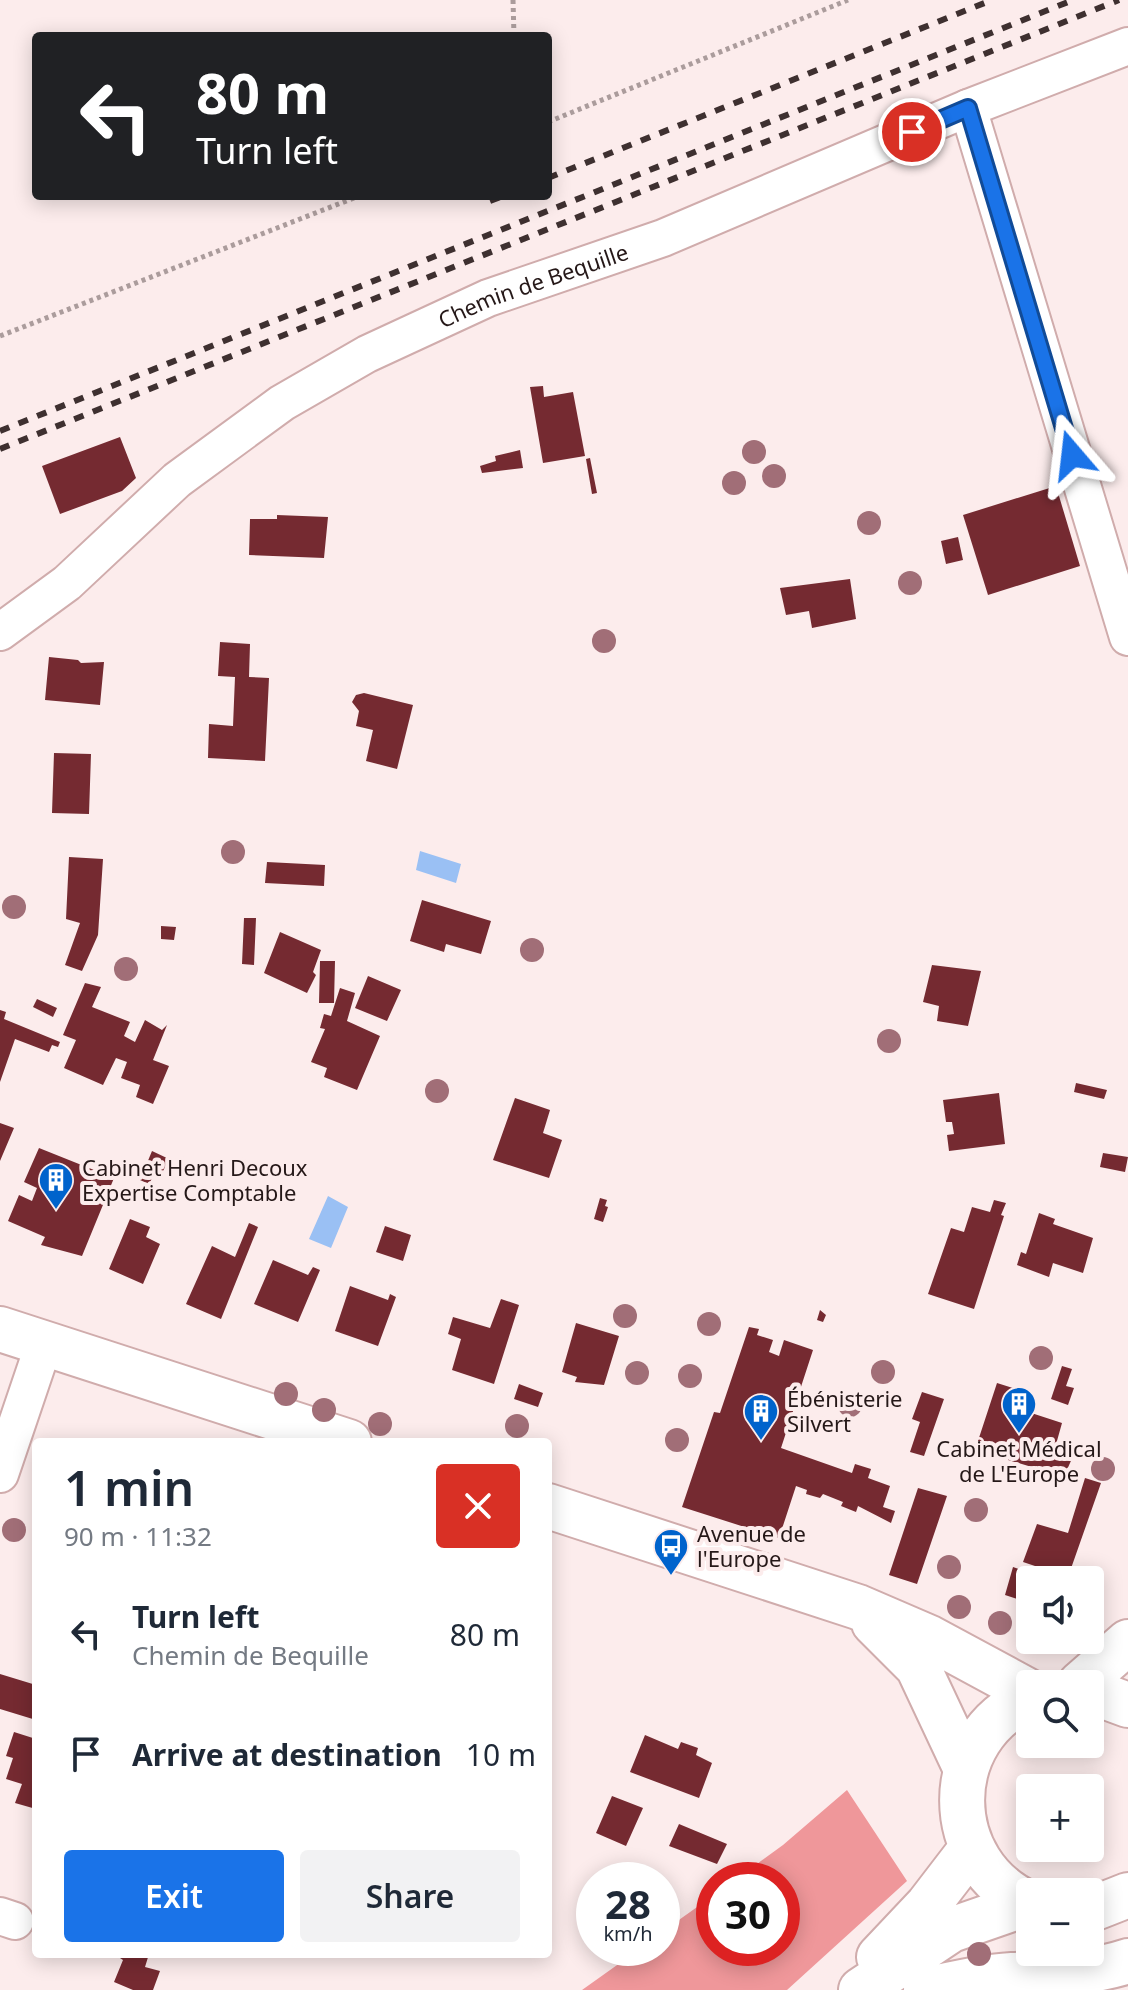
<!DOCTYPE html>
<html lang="en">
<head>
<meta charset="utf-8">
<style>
  :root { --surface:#fff; --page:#f2f2f3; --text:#1f2937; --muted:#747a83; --accent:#1a73e8 }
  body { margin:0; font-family:"Noto Sans",sans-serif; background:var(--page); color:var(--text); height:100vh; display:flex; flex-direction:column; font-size:30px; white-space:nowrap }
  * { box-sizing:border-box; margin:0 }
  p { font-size:26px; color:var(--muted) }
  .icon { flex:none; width:44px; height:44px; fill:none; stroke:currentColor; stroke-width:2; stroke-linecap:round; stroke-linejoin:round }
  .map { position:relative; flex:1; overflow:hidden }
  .side { position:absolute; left:32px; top:1438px; width:520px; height:520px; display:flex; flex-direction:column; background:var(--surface); border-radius:8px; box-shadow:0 4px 20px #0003 }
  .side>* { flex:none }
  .guide { position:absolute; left:32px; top:32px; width:520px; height:168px; border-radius:8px; box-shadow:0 4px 20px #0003; background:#202124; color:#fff; overflow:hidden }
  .tools { position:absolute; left:1016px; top:1566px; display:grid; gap:16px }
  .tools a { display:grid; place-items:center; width:88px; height:88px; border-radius:8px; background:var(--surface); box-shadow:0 4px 20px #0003; font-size:40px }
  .speed { position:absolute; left:576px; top:1862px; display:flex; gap:16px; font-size:40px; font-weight:700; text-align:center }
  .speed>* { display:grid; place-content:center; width:104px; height:104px; border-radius:50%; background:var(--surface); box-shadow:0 4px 20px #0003; line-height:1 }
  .speed small { font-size:20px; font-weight:400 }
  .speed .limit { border:12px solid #d22; background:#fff; color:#111 }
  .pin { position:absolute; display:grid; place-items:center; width:68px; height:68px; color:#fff; margin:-34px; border:4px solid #fff; border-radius:50%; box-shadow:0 2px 8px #0007 }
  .me { position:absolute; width:88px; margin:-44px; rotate:343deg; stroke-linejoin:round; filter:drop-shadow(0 0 6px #0008) }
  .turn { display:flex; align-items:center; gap:28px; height:168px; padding:0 32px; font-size:36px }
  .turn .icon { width:104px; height:104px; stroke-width:2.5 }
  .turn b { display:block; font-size:56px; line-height:68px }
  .round { display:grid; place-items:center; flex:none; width:84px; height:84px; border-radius:8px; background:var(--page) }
  .headline { display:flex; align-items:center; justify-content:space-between; height:136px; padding:0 32px }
  h1 { font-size:48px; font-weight:600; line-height:60px }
  .cta { display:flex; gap:16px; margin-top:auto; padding:16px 32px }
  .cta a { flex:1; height:92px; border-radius:8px; background:var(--accent); color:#fff; font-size:32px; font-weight:600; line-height:92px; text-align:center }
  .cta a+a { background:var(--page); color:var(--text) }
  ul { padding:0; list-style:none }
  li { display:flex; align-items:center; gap:24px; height:120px; padding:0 32px }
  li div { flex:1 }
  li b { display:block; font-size:30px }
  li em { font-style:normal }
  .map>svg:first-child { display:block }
  .forest { fill:#ef979a }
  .water { fill:#9ac0f4 }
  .building { fill:#752a31 }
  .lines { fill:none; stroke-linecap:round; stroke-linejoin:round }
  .street-casing { stroke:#d0acac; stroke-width:40 }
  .secondary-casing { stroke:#d0acac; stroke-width:48 }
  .primary-casing { stroke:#d0acac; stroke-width:48 }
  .path { stroke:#ab9c9c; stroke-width:5; stroke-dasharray:4 4; stroke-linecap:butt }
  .street { stroke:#fff; stroke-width:36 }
  .secondary { stroke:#fff; stroke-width:44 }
  .primary { stroke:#fff; stroke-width:44 }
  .rail { stroke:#3e3030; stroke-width:6; stroke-dasharray:10 10; stroke-linecap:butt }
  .tree { fill:#a16e77 }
  .route-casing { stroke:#114b97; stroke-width:20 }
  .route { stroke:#1a73e8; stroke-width:14 }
  .labels { text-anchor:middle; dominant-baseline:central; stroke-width:8; stroke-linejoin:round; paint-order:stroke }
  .street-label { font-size:22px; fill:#251818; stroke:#fcecec }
  .poi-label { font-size:22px; fill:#251818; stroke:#fcecec; text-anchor:start }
</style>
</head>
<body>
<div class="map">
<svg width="1128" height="1990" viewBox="0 0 1128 1990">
  <rect width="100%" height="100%" fill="#fcecec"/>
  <path class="forest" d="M847 1790 907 1881 787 1990H582L641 1948H662V1932L714 1895V1948H782V1880H735L783 1845Z"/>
  <path class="water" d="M420 851 461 864 456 883 416 870Z
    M328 1196 348 1207 331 1248 309 1239Z"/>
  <path class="building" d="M543 386 544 397 573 392 585 456 543 463 530 387Z
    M120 437 136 478 122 491 60 514 42 466Z
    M520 450 523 468 482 473 480 466 496 461 495 456Z
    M590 458 597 493 592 494 586 459Z
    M1056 486 1080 566 988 595 963 515Z
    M277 515 328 517 324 558 249 555 250 519H277Z
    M958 537 963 560 946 564 941 541Z
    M850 579 856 619 812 628 809 611 786 615 780 588Z
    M220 642 250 644 249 677 269 678 265 761 208 758 209 724 233 726 235 677 218 676Z
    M49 657 78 660 81 663 104 662 100 705 45 700Z
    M364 693 413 705 397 769 366 761 373 730 356 726 359 711 352 702 356 695Z
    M54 753 91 754 89 814 52 813Z
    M69 857 103 859 98 935 82 971 65 965 80 923 66 919Z
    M267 862 325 865 324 886 265 883Z
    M422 900 491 921 481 954 446 944 444 952 410 941Z
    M244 918H256L254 965 242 964Z
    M161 926 176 927 174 940 161 939Z
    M280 932 321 950 313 972 316 975 307 993 264 973Z
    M320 961H335L334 1003H319Z
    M932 965 981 971 968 1026 937 1021 939 1006 923 1002Z
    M368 976 401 990 387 1021 355 1008Z
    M85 983 101 987 92 1007 130 1022 124 1036 135 1042 145 1020 162 1030 167 1025 153 1060 169 1066 153 1104 136 1097 140 1085 121 1078 127 1062 116 1058 103 1085 64 1068 76 1040 63 1035Z
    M340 988 355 993 347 1021 380 1036 357 1090 324 1077 327 1068 311 1062 325 1029 320 1028 324 1014 331 1016Z
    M37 999 57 1008 53 1017 33 1007Z
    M0 1010 6 1012 4 1019 60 1042 58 1047 52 1045 49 1052 15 1039 0 1082Z
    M1076 1083 1107 1090 1104 1099 1074 1092Z
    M999 1093 1005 1144 949 1151 947 1135 954 1134 952 1122H946L943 1100Z
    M515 1098 550 1110 543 1133 562 1140 549 1178 493 1160Z
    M0 1123 14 1128 0 1161Z
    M39 1148 114 1178 82 1256 41 1245 45 1237 8 1221 19 1195 32 1201 37 1188 24 1182Z
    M152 1151 169 1159 162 1173 156 1171 149 1184 140 1180Z
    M1103 1153 1128 1157 1125 1172 1100 1167Z
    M600 1198 607 1200 605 1206 608 1207 603 1222 594 1219Z
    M994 1200 1006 1203 1001 1215 1004 1216 974 1309 928 1294 951 1228 964 1232 972 1207 990 1212Z
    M1039 1213 1055 1219 1053 1224 1093 1238 1083 1273 1053 1263 1049 1277 1017 1265 1021 1252 1026 1254Z
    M130 1219 150 1227 146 1237 160 1244 143 1284 109 1269Z
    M249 1223 258 1227 221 1319 186 1304 212 1246 235 1257Z
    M385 1226 411 1235 403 1261 376 1252Z
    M273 1260 308 1275 313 1267 320 1270 298 1322 254 1304Z
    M350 1286 388 1300 390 1294 396 1297 378 1346 335 1331Z
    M501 1299 519 1305 494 1384 452 1370 461 1339 448 1334 453 1317 490 1328Z
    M820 1310 826 1315 823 1322 817 1320Z
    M576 1323 619 1336 604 1385 575 1382 577 1377 562 1372Z
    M749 1327 759 1329 757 1335 773 1340 769 1352 779 1356 784 1340 813 1350 781 1448 852 1473 855 1464 871 1469 868 1478 890 1486 883 1507 895 1511 891 1523 858 1506 856 1512 841 1506 843 1502 823 1494 820 1498 806 1494 807 1490 796 1486 779 1538 682 1507 714 1412 720 1413Z
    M1062 1366 1072 1369 1066 1386 1074 1388 1068 1405 1051 1399Z
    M997 1383 1016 1389 1010 1406 1062 1423 1055 1448 1074 1454 1066 1472 1047 1466 1045 1471 975 1450Z
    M519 1384 543 1393 538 1407 514 1399Z
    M922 1392 944 1399 924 1456 910 1452 920 1422 912 1419Z
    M1085 1478 1101 1483 1068 1577 1023 1562 1037 1524 1068 1533Z
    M918 1488 947 1496 917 1584 889 1575Z
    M1013 1567 1028 1572 1020 1600 1005 1595Z
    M0 1674 36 1685V1720L0 1709Z
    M14 1732 36 1739V1809L15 1803 22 1784 6 1779 13 1758 6 1756Z
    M645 1735 678 1749 681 1742 698 1748 696 1755 712 1763 699 1798 630 1772Z
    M612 1796 643 1808 626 1846 596 1833Z
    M679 1824 727 1844 717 1864 669 1846Z
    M114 1954H149L145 1967 160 1971 153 1990H133L114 1982 123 1960Z"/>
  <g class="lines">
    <g class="street-casing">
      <g id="street">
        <path d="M968 108 1128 637"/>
        <path id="s1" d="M0 632 67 583 177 480 282 403 367 354 488 298 663 238 968 108 1128 46"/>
        <path d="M0 1474 44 1344"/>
        <path d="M0 1916 15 1921"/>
      </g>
    </g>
    <g class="secondary-casing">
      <path id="secondary" d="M0 1329 349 1442
        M548 1506 858 1607 930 1638 1030 1692
        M874 1623 918 1667 965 1767"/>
    </g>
    <g class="primary-casing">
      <path id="primary" d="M1080 1684 1128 1642
        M1090 1691 1128 1705
        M1030 1698C939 1737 940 1864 1030 1904
        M1090 1910 1128 1895
        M879 1957 928 1905 971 1849
        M861 1990 951 1930 1029 1903
        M926 1990C955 1983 982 1977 1012 1975 1052 1973 1089 1974 1128 1961"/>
    </g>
    <path class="path" d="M513 0 514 36
      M548 122 848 0
      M0 336 359 196"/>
    <use href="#street" class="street"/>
    <use href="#secondary" class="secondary"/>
    <use href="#primary" class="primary"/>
    <path class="rail" d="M548 178 992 0
      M490 201 503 196
      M0 431 1073 0
      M0 449 1119 0"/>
  </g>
  <g class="tree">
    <circle cx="754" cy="452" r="12"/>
    <circle cx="774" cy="476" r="12"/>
    <circle cx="734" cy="483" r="12"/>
    <circle cx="869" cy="523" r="12"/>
    <circle cx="910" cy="583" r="12"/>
    <circle cx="604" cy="641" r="12"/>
    <circle cx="233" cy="852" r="12"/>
    <circle cx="14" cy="907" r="12"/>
    <circle cx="532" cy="950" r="12"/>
    <circle cx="126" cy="969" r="12"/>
    <circle cx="889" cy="1041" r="12"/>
    <circle cx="437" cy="1091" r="12"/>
    <circle cx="625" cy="1316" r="12"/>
    <circle cx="709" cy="1324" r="12"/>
    <circle cx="1041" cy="1358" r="12"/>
    <circle cx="883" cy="1372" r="12"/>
    <circle cx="637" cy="1373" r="12"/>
    <circle cx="690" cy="1376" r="12"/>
    <circle cx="286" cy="1394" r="12"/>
    <circle cx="850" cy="1405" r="12"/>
    <circle cx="324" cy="1410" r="12"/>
    <circle cx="380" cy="1424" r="12"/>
    <circle cx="517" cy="1426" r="12"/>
    <circle cx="677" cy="1440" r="12"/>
    <circle cx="1103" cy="1469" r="12"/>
    <circle cx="976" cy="1510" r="12"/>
    <circle cx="14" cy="1530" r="12"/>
    <circle cx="949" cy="1567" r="12"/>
    <circle cx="959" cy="1607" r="12"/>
    <circle cx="1000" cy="1623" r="12"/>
    <circle cx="979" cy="1954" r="12"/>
  </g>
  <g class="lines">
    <g class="route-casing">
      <path id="route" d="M912 132 968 108 1072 455"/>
    </g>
    <use href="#route" class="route"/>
  </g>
  <defs>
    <g id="building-pin" transform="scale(1.8)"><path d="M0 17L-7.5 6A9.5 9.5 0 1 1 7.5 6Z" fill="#0063cc" stroke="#fcecec"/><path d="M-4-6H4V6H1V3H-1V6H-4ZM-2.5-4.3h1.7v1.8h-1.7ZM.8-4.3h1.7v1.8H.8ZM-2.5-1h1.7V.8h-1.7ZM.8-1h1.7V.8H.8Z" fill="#fff"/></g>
    <g id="bus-pin" transform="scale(1.8)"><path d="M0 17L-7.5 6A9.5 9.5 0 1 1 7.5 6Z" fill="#0063cc" stroke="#fcecec"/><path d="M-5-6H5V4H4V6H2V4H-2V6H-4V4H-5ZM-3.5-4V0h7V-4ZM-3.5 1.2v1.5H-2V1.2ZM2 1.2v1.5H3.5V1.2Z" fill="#fff"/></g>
  </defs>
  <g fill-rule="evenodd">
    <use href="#building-pin" x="56" y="1180"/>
    <use href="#building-pin" x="1019" y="1404"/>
    <use href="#building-pin" x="761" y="1411"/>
    <use href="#bus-pin" x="671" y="1546"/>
  </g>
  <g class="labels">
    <g class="street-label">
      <text stroke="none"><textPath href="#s1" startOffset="642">Chemin de Bequille</textPath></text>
    </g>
    <g class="poi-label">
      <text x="82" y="1167">Cabinet Henri Decoux<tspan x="82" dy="25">Expertise Comptable</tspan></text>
      <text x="787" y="1398">Ébénisterie<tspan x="787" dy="25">Silvert</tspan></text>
      <text x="1019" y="1448" text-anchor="middle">Cabinet Médical<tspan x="1019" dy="25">de L'Europe</tspan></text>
      <text x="697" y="1533">Avenue de<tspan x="697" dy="25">l'Europe</tspan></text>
    </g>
  </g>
</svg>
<div class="tools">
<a><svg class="icon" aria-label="sound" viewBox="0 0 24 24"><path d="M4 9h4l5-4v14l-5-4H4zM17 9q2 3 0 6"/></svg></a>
<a><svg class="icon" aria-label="search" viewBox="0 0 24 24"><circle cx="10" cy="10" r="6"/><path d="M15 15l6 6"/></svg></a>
<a>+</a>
<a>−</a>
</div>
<div class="speed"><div>28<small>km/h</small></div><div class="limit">30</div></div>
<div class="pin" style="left:912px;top:132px;background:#d93025"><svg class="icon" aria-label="arrive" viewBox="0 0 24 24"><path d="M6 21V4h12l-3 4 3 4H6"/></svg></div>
<svg class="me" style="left:1072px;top:455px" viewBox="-20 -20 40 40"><path d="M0-17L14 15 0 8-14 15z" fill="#1a73e8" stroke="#fff" stroke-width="4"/></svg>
<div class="guide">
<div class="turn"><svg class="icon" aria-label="left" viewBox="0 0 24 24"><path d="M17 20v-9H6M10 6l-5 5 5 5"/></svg><div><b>80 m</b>Turn left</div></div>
</div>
<section class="side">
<div class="headline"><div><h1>1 min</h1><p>90 m · 11:32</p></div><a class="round" style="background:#d93025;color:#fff"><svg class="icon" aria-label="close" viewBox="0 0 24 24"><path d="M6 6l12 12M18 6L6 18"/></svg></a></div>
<ul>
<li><svg class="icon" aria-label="left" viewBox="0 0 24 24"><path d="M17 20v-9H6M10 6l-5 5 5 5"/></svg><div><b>Turn left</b><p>Chemin de Bequille</p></div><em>80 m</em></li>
<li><svg class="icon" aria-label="arrive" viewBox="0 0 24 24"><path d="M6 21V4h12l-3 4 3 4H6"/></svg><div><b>Arrive at destination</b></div><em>10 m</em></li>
</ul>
<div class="cta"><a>Exit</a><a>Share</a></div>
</section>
</div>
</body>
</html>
